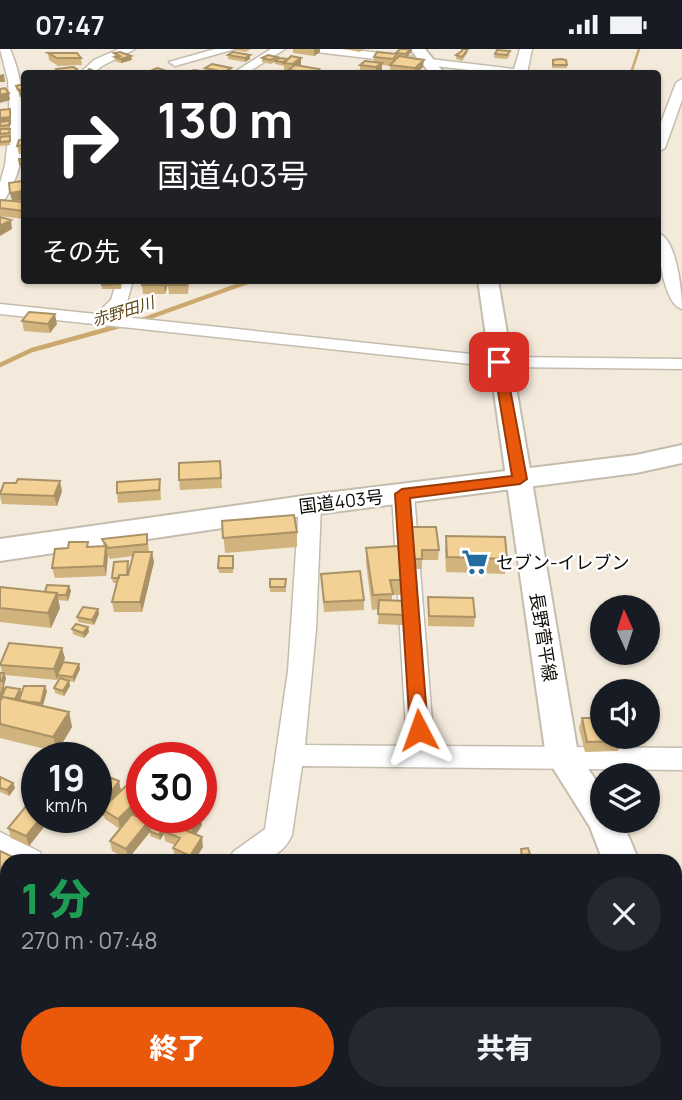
<!DOCTYPE html>
<html lang="ja">
<head>
<meta charset="utf-8">
<style>
  :root { --surface:#171b24; --page:#242831; --text:#f1f3f6; --muted:#9ea1a6; --accent:#ea580c }
  body { margin:0; font-family:Manrope,"Noto Sans JP",sans-serif; background:var(--page); color:var(--text); height:100vh; display:flex; flex-direction:column; font-size:26px; white-space:nowrap }
  * { box-sizing:border-box; margin:0 }
  p { font-size:23px; color:var(--muted) }
  .icon { flex:none; width:38px; height:38px; fill:none; stroke:currentColor; stroke-width:2; stroke-linecap:round; stroke-linejoin:round }
  .map { position:relative; flex:1; overflow:hidden }
  .sheet { position:absolute; left:0px; top:805px; width:682px; height:247px; display:flex; flex-direction:column; background:var(--surface); border-radius:21px 21px 0 0; box-shadow:0 2px 5px #0004 }
  .sheet>* { flex:none }
  .top-card { position:absolute; left:21px; top:21px; width:640px; height:214px; border-radius:7px; box-shadow:0 2px 5px #0004; background:#202124; color:#fff; overflow:hidden }
  .needle { width:46px; rotate:357deg }
  .buttons { position:absolute; left:590px; top:546px; display:grid; gap:14px }
  .buttons a { display:grid; place-items:center; width:70px; height:70px; border-radius:50%; background:var(--surface); box-shadow:0 2px 5px #0004; font-size:35px }
  .speed { position:absolute; left:21px; top:693px; display:flex; gap:14px; font-size:35px; font-weight:700; text-align:center }
  .speed>* { display:grid; place-content:center; width:91px; height:91px; border-radius:50%; background:var(--surface); box-shadow:0 2px 5px #0004; line-height:1 }
  .speed small { font-size:18px; font-weight:400 }
  .speed .limit { border:10px solid #d22; background:#fff; color:#111 }
  .pin { position:absolute; display:grid; place-items:center; width:60px; height:60px; color:#fff; margin:-30px; border-radius:14px; box-shadow:0 4px 10px #0006 }
  .me { position:absolute; width:77px; margin:-38px; rotate:356deg; stroke-linejoin:round; filter:drop-shadow(0 0 5px #0008) }
  .turn { display:flex; align-items:center; gap:24px; height:147px; padding:0 21px; font-size:32px }
  .turn .icon { width:91px; height:91px; stroke-width:2.5 }
  .turn b { display:block; font-size:49px; line-height:60px }
  .then { display:flex; align-items:center; height:66px; padding:0 21px; background:#0003; gap:14px; font-size:26px }
  .round { display:grid; place-items:center; flex:none; width:74px; height:74px; border-radius:37px; background:var(--page) }
  .overview { display:flex; align-items:center; justify-content:space-between; height:119px; padding:0 21px }
  h1 { font-size:42px; font-weight:800; line-height:52px; color:#1e9e55 }
  .button { display:flex; gap:14px; margin-top:auto; padding:14px 21px }
  .button a { flex:1; height:80px; border-radius:42px; background:var(--accent); color:#fff; font-size:28px; font-weight:800; line-height:80px; text-align:center }
  .button a+a { background:var(--page); color:var(--text) }
  .status { display:flex; justify-content:space-between; align-items:center; height:49px; padding:0 35px; background:var(--surface); direction:ltr }
  .status svg { height:19px; fill:currentColor }
  .map>svg:first-child { display:block }
  .lines { fill:none; stroke-linecap:round; stroke-linejoin:round }
  .stream-far1 { stroke:#cba96e; stroke-width:2.5 }
  .stream { stroke:#cba96e; stroke-width:4.5 }
  .minor-casing { stroke:#c4bcad; stroke-width:3 }
  .major-casing { stroke:#c4bcad; stroke-width:4 }
  .highway-casing { stroke:#c4bcad; stroke-width:4 }
  .minor { fill:#fff; fill-rule:evenodd }
  .major { fill:#fff; fill-rule:evenodd }
  .highway { fill:#fff; fill-rule:evenodd }
  .wall { fill:#d1b37e; fill-rule:evenodd }
  .shaded-wall { fill:#aa9267 }
  .building { fill:#f3d093; stroke:#aa9267; stroke-width:2 }
  .route { fill:#ea580c; stroke:#983908; stroke-width:2 }
  .labels { text-anchor:middle; dominant-baseline:central; stroke-width:5; stroke-linejoin:round; paint-order:stroke }
  .far-water-label { font-size:16px; font-style:italic; fill:#624a1c; stroke:#fff }
  .street-label { font-size:18px; fill:#0f0c07; stroke:#fff }
  .poi-label { font-size:18px; fill:#0f0c07; stroke:#fff; text-anchor:start }
</style>
</head>
<body>
<div class="status"><b>07:47</b><svg viewBox="0 0 49 12"><path d="M0 12V9h3v3zM5 12V6h3v6zM10 12V3h3v9zM15 12V0h3v12zM26 1h20v11H26zM47 4h2v5h-2z"/></svg></div>
<div class="map">
<svg width="682" height="1051" viewBox="0 0 682 1051">
  <rect width="100%" height="100%" fill="#f3eadb"/>
  <g class="lines">
    <path class="stream-far1" d="M631 24 639 0"/>
    <path class="stream" d="M139 272 253 231
      M0 316 32 301 123 276"/>
    <g class="minor-casing">
      <path id="minor" d="M0 0H10C29 44 32 109 5 150L0 151V134L5 116 10 74 8 31Z
        M119 0H135L102 17 93 24H80L94 11Z
        M215 0H235L175 17 169 13Z
        M271 0H285L247 24H233Z
        M310 0H346L514 20 520 0H532L527 24H495L316 3Z
        M682 30V51L665 99 658 103V81L676 34Z
        M658 184C677 190 682 243 682 260 663 255 658 201 658 184Z
        M117 231H133L127 253 114 267 499 308 682 310V320L499 318 0 265V255L96 265 111 251Z
        M403 438 410 440 414 445 434 697 682 699V721L302 717 292 786C279 814 255 812 229 812L233 803 265 780 288 622 299 456 302 451H318L321 456 316 580 305 696 407 697 392 445 396 440Z
        M0 783 40 803 44 812 7 813 0 809Z
        M7 1012V1045H15L0 1051V1015Z"/>
    </g>
    <g class="major-casing">
      <path id="major" d="M410 0H425L444 24H430Z
        M478 231H498L578 705 602 740V772H622L639 812H603L590 778 546 708Z
        M676 963 682 965V1022L676 1019Z"/>
    </g>
    <g class="highway-casing">
      <path id="highway" d="M682 396V414L636 424 310 466 0 512V490L310 446 636 406Z"/>
    </g>
    <use href="#minor" class="minor"/>
    <use href="#major" class="major"/>
    <use href="#highway" class="highway"/>
  </g>
  <path class="wall" d="M234 0H251L246 3 234 1Z
    M293 0H320V3L314 7 293 4Z
    M343 0H364L360 3Z
    M400 0H412V2L406 8 423 18 417 24H390V17L382 16V21L378 24 360 23V16L374 13V8L396 5Z
    M468 3 462 12 456 10V6Z
    M48 4 81 9 82 16 58 17 49 11Z
    M114 4 132 11 121 14 115 12Z
    M495 5 510 6 507 10 494 9Z
    M228 6H250V10L245 13 228 10Z
    M262 9 277 10 301 16 300 17 319 20V24H288V22L284 21V17L275 15V13L271 15 262 13Z
    M553 11 567 16V19H552Z
    M205 19 231 24H205Z
    M10 60 11 68V76H10V80L11 84 10 96 0 97V61Z
    M24 90V105H19L17 97Z
    M24 141V151L14 152 24 153V170L0 167V151L12 152Z
    M88 231H122V233L121 240H102V231Z
    M168 235 165 245H143L142 236Z
    M189 235 188 245H169L168 236Z
    M22 272 57 275 50 284 24 282Z
    M220 412 222 439 180 441 179 431Z
    M160 430 161 451 118 454 117 444Z
    M62 442 57 457 2 455 0 447V444Z
    M222 472 297 483V498L225 504Z
    M407 478 439 501 438 511H422V520H409L406 489Z
    M446 487 507 510 505 525 446 523 445 501Z
    M102 490 148 495 149 503 154 513 142 563H114L112 553 117 534H113L112 529 129 517 128 526 133 507 110 510 107 505 106 527 55 529 52 519 104 498Z
    M366 499 404 531 403 546H392V552H405L404 576 378 575 379 560 372 561 366 514Z
    M233 507V524H219L218 519Z
    M321 525 364 551V561L324 563Z
    M270 530H286V543H270Z
    M69 537 71 542 68 552 58 551 60 559 51 579 0 573V538L45 543Z
    M428 548 475 568 474 578 428 577Z
    M98 560 99 565 94 576 78 573 77 568Z
    M88 578 89 583 84 589 73 585 72 580Z
    M65 609 63 614 79 615 80 620 74 633 69 632 70 637 64 647 55 644 54 639 59 631 58 627 57 631 5 626 6 629 4 637 5 641 20 640 21 645 47 642 43 657 69 663 72 678 57 703 0 689V624H2L0 614Z
    M582 669 621 692 618 702 585 703 579 679Z
    M37 711V739L27 734 24 724Z
    M96 723 119 732 121 742 134 766 142 768H201V757L207 759 208 764 203 772 201 771 202 776 196 786 203 798 194 812H181L175 809 173 799 175 796 165 792 164 785 160 791 150 787V783L128 810 112 802 110 792 120 780 105 770 104 766 103 767 96 764ZM150 768 151 773 154 775 150 782 148 773Z
    M0 728 13 734 15 739 9 747 0 743Z
    M37 768H52L29 797 11 789 8 779Z
    M521 800 530 805 529 810 521 811 520 805Z
    M0 802 7 812V873L0 869V854L1 853 0 852Z"/>
  <path class="shaded-wall" d="M314 0H320V3L314 7Z
    M410 0H412V2L406 9V5Z
    M250 6V10L245 13V9Z
    M131 7 132 11 121 14V10Z
    M301 9V16L292 23V15Z
    M424 11 423 18 417 24H415V19Z
    M382 14V21L376 24V18Z
    M231 19V24H224V23Z
    M4 25 5 33H0V26Z
    M24 40V48H20L18 41Z
    M9 44 10 51 0 54V46Z
    M10 60 11 68V76H10V81L9 76 0 74V65Z
    M20 115H24V119H21Z
    M22 132 24 151 12 152 10 144Z
    M11 171 12 180 0 187V177Z
    M165 231H167L168 235 165 245 164 236Z
    M55 265 57 275 50 284 48 275Z
    M60 432 62 442 57 457 54 447Z
    M106 497 108 508 106 527 104 517Z
    M152 503 154 513 142 563 140 553Z
    M69 537 71 542 68 552 66 546Z
    M57 544 60 559 51 579 48 564Z
    M98 560 99 565 94 576 92 571Z
    M88 578 89 583 84 589 83 584Z
    M62 599 65 609 57 631 54 620Z
    M79 615 80 620 74 633 73 628Z
    M4 624 6 629 4 637 5 641 0 651V644L3 636 2 632Z
    M69 632 70 637 64 647 63 642Z
    M45 637 47 642 42 659 41 654Z
    M20 640 21 645 15 658 13 653Z
    M69 663 72 678 57 703 53 688Z
    M119 732 121 742 102 760 104 766 103 767 100 757Z
    M13 734 15 739 9 747 7 741Z
    M142 747V759L120 780 118 770Z
    M207 759 208 764 203 772V767Z
    M41 768H52L29 797 26 787Z
    M199 768H201L202 776 193 790 192 780Z
    M148 773 150 783 128 810 126 800Z
    M165 776 166 781 163 782 164 785 160 791 159 786Z
    M202 788 203 798 194 812H191L190 807Z
    M7 917V923L0 929V923Z"/>
  <path class="building" d="M400 0H410L406 5 396 4Z
    M462 0H468L462 8 456 6 462 2Z
    M497 1 510 2 507 6 495 5Z
    M120 3 131 7 121 10 115 8 120 7 114 4Z
    M233 3 250 6 245 9 228 6Z
    M377 3 397 5 393 10 374 8Z
    M48 4H77L81 9H57Z
    M268 6 277 8 271 11 262 9Z
    M291 7 301 9 292 15 284 14Z
    M399 7 424 11 415 19 390 16Z
    M279 9 288 10 283 13 275 12Z
    M561 10 566 11 567 16H553V11Z
    M365 12 382 14 376 18 360 16Z
    M212 15 231 19 224 23 205 19Z
    M295 16 319 20 313 24 288 21Z
    M73 18 77 20 74 23 59 24 56 20Z
    M157 19 173 24H146Z
    M89 20 98 24H86Z
    M194 21 201 22 197 24H186Z
    M24 35V40L18 41 16 37Z
    M5 39 9 44 0 46V40Z
    M10 60V68L0 69V61Z
    M10 72 9 76 0 77V73Z
    M0 80H10L9 84 0 85Z
    M10 87V92L0 93V88Z
    M24 90V96L17 97 19 91Z
    M19 110H24V115H20Z
    M22 132 23 142 10 144 9 134Z
    M0 151 24 153V162L0 159Z
    M0 168 11 171 0 177Z
    M103 231H121L120 235 102 236Z
    M143 231H165L164 236H142Z
    M168 231H188L187 236H168Z
    M29 263 55 265 48 275 22 272Z
    M220 412 221 429 179 431V414Z
    M18 430 60 432 54 447 0 445 4 434H16Z
    M160 430 159 441 117 444V433Z
    M294 466 297 483 223 489 222 472Z
    M407 478H436L439 501H422V510H409Z
    M147 485V495L108 499 102 490Z
    M446 487 505 488 507 510 447 508Z
    M69 493H88L87 498 106 497 104 517 52 519 55 500 68 499Z
    M398 497 404 531H390L393 545 373 546 366 499Z
    M134 503H152L140 553H112L119 526H128Z
    M219 507H233V519H218Z
    M128 512 127 526H119V529H112L114 513Z
    M360 522 364 551 324 553 321 525Z
    M270 530H286L285 538H270Z
    M47 536 69 537 66 546H57V544L45 543Z
    M0 538 57 544 48 564 0 559Z
    M428 548 473 549 475 568 429 567Z
    M379 551 405 552V566L378 565Z
    M83 558 98 560 92 571 77 568Z
    M76 575 88 578 83 584 72 580Z
    M9 594 62 599 54 620 0 616Z
    M63 613 79 615 73 628 57 626Z
    M0 624H4L2 632H0Z
    M60 629 69 632 63 642 54 639Z
    M24 637H45L41 654 29 653 19 651Z
    M6 638 20 640 15 650 3 648 0 651Z
    M3 648 69 663 53 688 0 675V652Z
    M582 669H602V688H620L621 692 587 693Z
    M47 702 58 709H39Z
    M37 711V731L24 724Z
    M96 723 119 732 100 757 96 755Z
    M0 728 13 734 7 741 0 739Z
    M128 735 142 743V747L118 770 102 760Z
    M37 744V768H41L26 787 8 779Z
    M201 757 207 759 203 767H201Z
    M142 759V768H146L144 771 136 767Z
    M132 765 148 773 126 800 110 792Z
    M162 768H199L192 780Z
    M155 773 165 776 159 786 149 782Z
    M168 774 202 788 190 807 173 799 180 789 163 782Z
    M528 799 530 805 522 806 521 800Z
    M0 802 21 812H7V865L0 861V854L6 847 0 844Z
    M0 908 7 916V917L0 923Z
    M5 991 7 993V1003L0 995Z"/>
  <path class="route" d="M499 309 505 313 527 430 520 435 410 449 428 681 426 686H413L410 681 395 445 402 440 512 427 493 313Z"/>
  <defs>
    <g id="supermarket-bare" transform="scale(2.1)"><path d="M-6-5.5h2.5l.6 2H6L4.5 2H-2.5L-4.4-4H-6ZM-1.5 3.2a1.3 1.3 0 1 0 .1 0ZM3 3.2a1.3 1.3 0 1 0 .1 0Z" fill="#226ca0" stroke="#fff" stroke-width="2.5" paint-order="stroke"/></g>
  </defs>
  <g fill-rule="evenodd">
    <use href="#supermarket-bare" x="475" y="513"/>
  </g>
  <g class="labels">
    <g class="far-water-label">
      <text transform="translate(123 262) rotate(-17)">赤野田川</text>
    </g>
    <g class="street-label">
      <text transform="translate(341 452) rotate(-7)">国道403号</text>
      <text transform="translate(544 588) rotate(81)">長野菅平線</text>
    </g>
    <g class="poi-label">
      <text x="496" y="513">セブン-イレブン</text>
    </g>
  </g>
</svg>
<div class="buttons">
<a><svg class="needle" viewBox="-14 -14 28 28"><path d="M0-13l5 13h-10z" fill="#e53935"/><path d="M0 13l5-13h-10z" fill="#9ea1a6"/></svg></a>
<a><svg class="icon" aria-label="sound" viewBox="0 0 24 24"><path d="M4 9h4l5-4v14l-5-4H4zM17 9q2 3 0 6"/></svg></a>
<a><svg class="icon" aria-label="layers" viewBox="0 0 24 24"><path d="M12 4l9 5-9 5-9-5zM3 14l9 5 9-5"/></svg></a>
</div>
<div class="speed"><div>19<small>km/h</small></div><div class="limit">30</div></div>
<div class="pin" style="left:499px;top:313px;background:#d93025"><svg class="icon" aria-label="arrive" viewBox="0 0 24 24"><path d="M6 21V4h12l-3 4 3 4H6"/></svg></div>
<svg class="me" style="left:419px;top:681px" viewBox="-20 -20 40 40"><path d="M0-17L14 15 0 8-14 15z" fill="#ea580c" stroke="#fff" stroke-width="4"/></svg>
<div class="top-card">
<div class="turn"><svg class="icon" aria-label="right" viewBox="0 0 24 24"><path d="M7 20v-9h11M14 6l5 5-5 5"/></svg><div><b>130 m</b>国道403号</div></div>
<div class="then">その先<svg class="icon" aria-label="left" viewBox="0 0 24 24"><path d="M17 20v-9H6M10 6l-5 5 5 5"/></svg></div>
</div>
<section class="sheet">
<div class="overview"><div><h1>1 分</h1><p>270 m · 07:48</p></div><a class="round"><svg class="icon" aria-label="close" viewBox="0 0 24 24"><path d="M6 6l12 12M18 6L6 18"/></svg></a></div>
<div class="button"><a>終了</a><a>共有</a></div>
</section>
</div>
</body>
</html>
